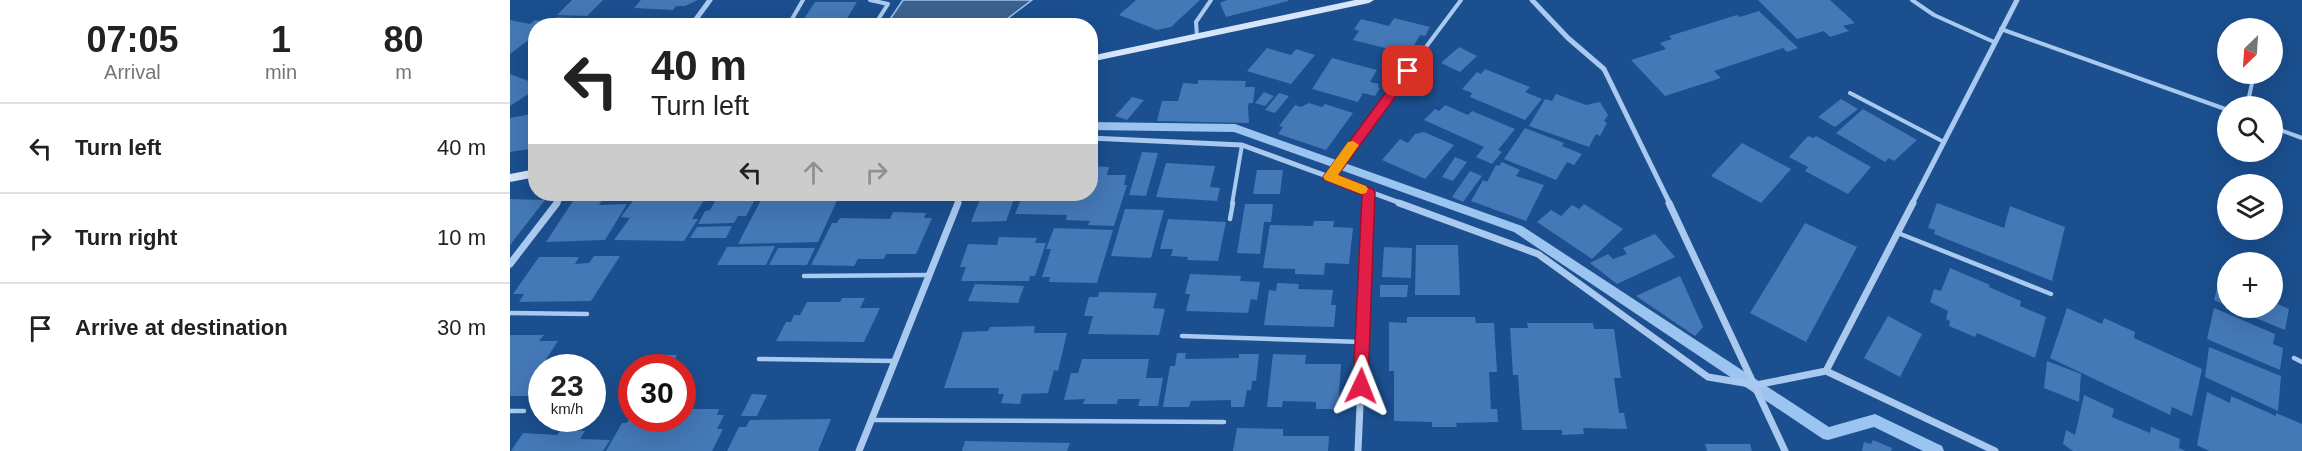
<!DOCTYPE html>
<html lang="en">
<head>
<meta charset="utf-8">
<style>
  :root { --surface:#fff; --page:#f6f6f6; --text:#222; --muted:#767676; --line:#e0e0e0 }
  body { margin:0; font-family:Helvetica,sans-serif; background:var(--page); color:var(--text); height:100vh; display:flex; flex-direction:column; font-size:22px; white-space:nowrap }
  * { box-sizing:border-box; margin:0 }
  p { font-size:20px; color:var(--muted) }
  .icon { flex:none; width:33px; height:33px; fill:none; stroke:currentColor; stroke-width:2; stroke-linecap:round; stroke-linejoin:round }
  .map { position:relative; flex:1; overflow:hidden }
  .panel { display:flex; flex-direction:column; background:var(--surface); width:510px }
  .panel>* { flex:none }
  .banner { position:absolute; left:18px; top:18px; width:570px; height:183px; border-radius:24px; box-shadow:0 6px 24px #0002; background:#fff; color:var(--text); overflow:hidden }
  .needle { width:39px; rotate:205deg }
  .controls { position:absolute; left:1707px; top:18px; display:grid; gap:12px }
  .controls a { display:grid; place-items:center; width:66px; height:66px; border-radius:50%; background:var(--surface); box-shadow:0 6px 24px #0002; font-size:30px }
  .speed { position:absolute; left:18px; top:354px; display:flex; gap:12px; font-size:30px; font-weight:700; text-align:center }
  .speed>* { display:grid; place-content:center; width:78px; height:78px; border-radius:50%; background:var(--surface); box-shadow:0 6px 24px #0002; line-height:1 }
  .speed small { font-size:15px; font-weight:400 }
  .speed .limit { border:9px solid #d22; background:#fff; color:#111 }
  .pin { position:absolute; display:grid; place-items:center; width:51px; height:51px; color:#fff; margin:-26px; border-radius:12px; box-shadow:0 3px 9px #0006 }
  .me { position:absolute; width:66px; margin:-33px; rotate:2deg; stroke-linejoin:round; filter:drop-shadow(0 0 4px #0008) }
  .turn { display:flex; align-items:center; gap:21px; height:126px; padding:0 24px; font-size:27px }
  .turn .icon { width:78px; height:78px; stroke-width:2.5 }
  .turn b { display:block; font-size:42px; line-height:51px }
  .lanes { display:flex; align-items:center; height:57px; padding:0 24px; background:#0003; justify-content:center; gap:30px; direction:ltr }
  .lanes .off { opacity:.35 }
  .eta { display:flex; justify-content:space-evenly; align-items:center; height:102px; text-align:center }
  .eta b { font-size:36px; font-weight:700; line-height:42px }
  ul { padding:0; list-style:none }
  li { display:flex; align-items:center; gap:18px; height:90px; padding:0 24px; border-top:2px solid var(--line) }
  li div { flex:1 }
  li b { display:block; font-size:22px }
  li em { font-style:normal }
  main { display:flex; flex:1; min-height:0 }
  .map>svg:first-child { display:block }
  .water { fill:#3c6290; stroke:#9cc4f0; stroke-width:1.5 }
  .lines { fill:none; stroke-linecap:round; stroke-linejoin:round }
  .stream { fill:#9cc4f0; fill-rule:evenodd }
  .building { fill:#4478b7 }
  .lane-far1 { stroke:#a9c9ee; stroke-width:4 }
  .lane { stroke:#a9c9ee; stroke-width:4.5 }
  .street-far1 { stroke:#a9c9ee; stroke-width:5 }
  .street { stroke:#a9c9ee; stroke-width:7 }
  .secondary { fill:#d6e6fa; fill-rule:evenodd }
  .route { fill:#e11d48; stroke:#92132f; stroke-width:1.5 }
  .slow { fill:#f59e0b }
</style>
</head>
<body>
<main>
<section class="panel">
<div class="eta">
<div><b>07:05</b><p>Arrival</p></div>
<div><b>1</b><p>min</p></div>
<div><b>80</b><p>m</p></div>
</div>
<ul>
<li><svg class="icon" aria-label="left" viewBox="0 0 24 24"><path d="M17 20v-9H6M10 6l-5 5 5 5"/></svg><div><b>Turn left</b></div><em>40 m</em></li>
<li><svg class="icon" aria-label="right" viewBox="0 0 24 24"><path d="M7 20v-9h11M14 6l5 5-5 5"/></svg><div><b>Turn right</b></div><em>10 m</em></li>
<li><svg class="icon" aria-label="arrive" viewBox="0 0 24 24"><path d="M6 21V4h12l-3 4 3 4H6"/></svg><div><b>Arrive at destination</b></div><em>30 m</em></li>
</ul>
</section>
<div class="map">
<svg width="1792" height="451" viewBox="0 0 1792 451">
  <rect width="100%" height="100%" fill="#1b4f8f"/>
  <path class="water" d="M393 0H522L489 25H376Z"/>
  <g class="lines">
    <path class="stream" d="M580 122 725 124 1012 226 1319 427 1365 414 1432 446 1434 451H1413L1364 427 1318 440 1313 439 1004 232 724 132 580 130Z"/>
  </g>
  <path class="building" d="M62 0H93L77 16 47 15Z
    M131 0H188L175 6H166L163 10 124 8Z
    M626 0H690L661 27 647 30 609 15Z
    M717 0H778V1L716 17 710 3Z
    M1248 0H1320L1345 23 1333 26 1339 31 1320 37 1314 31 1287 39Z
    M305 2H347L333 25H290Z
    M1249 11 1288 48 1277 52 1273 48 1204 71 1211 78 1155 96 1121 60 1156 49 1150 43 1162 39 1159 36 1227 15 1230 17Z
    M47 17 65 18 57 26H39Z
    M884 18 920 27 915 36 910 35 899 54 843 40 849 31 844 29 851 19 879 26Z
    M0 20 20 24 25 20 36 22 32 26H26V31L21 34 25 35 0 54Z
    M110 21 160 23 158 26H106Z
    M949 47 967 56 950 72 931 63Z
    M757 48 781 55 786 49 805 55 781 84 737 71Z
    M822 58 867 70 860 82 869 84 868 87 870 88 865 96 853 93 848 102 802 89Z
    M975 69 1020 87 1015 92 1032 99 1015 120 960 97 962 93 952 89 967 72 971 74Z
    M0 74 21 82 26 79V89L0 106Z
    M688 80 736 81 735 87H745L743 103H739L738 107 739 123 647 121 652 101H668L673 83 688 84Z
    M754 92 764 96 755 106 745 103Z
    M769 93 779 96 765 113 755 110Z
    M1046 94 1076 105 1090 102 1098 115 1094 121 1097 123 1090 136 1086 134 1079 147 1019 126 1035 99 1042 101Z
    M622 97 634 100 617 120 605 116Z
    M1331 99 1348 109 1325 127 1308 117Z
    M799 103 812 107 815 104 843 113 816 150 768 134 773 127 769 126 785 105 791 107Z
    M935 105 958 115 962 111 1005 129 988 150 992 152 982 164 966 157 974 147 914 120 925 109 929 111Z
    M1353 109 1407 140 1384 161 1379 158 1375 162 1326 133Z
    M26 113V148L0 152V118Z
    M1015 128 1054 143 1052 146 1072 154 1064 165 1057 162 1046 180 994 159Z
    M914 132 944 145 915 179 872 160 890 139 898 143 905 134Z
    M1298 136 1304 138 1306 136 1361 167 1338 194 1295 171 1298 167 1279 157Z
    M1232 143 1281 169 1251 203 1201 176Z
    M632 152 648 153 636 196 619 195Z
    M945 157 957 162 943 181 932 177Z
    M992 162 1010 170 1006 176 1034 185 1016 221 961 201 973 180 977 182 986 165 989 166Z
    M656 163 705 166 700 187 710 188 707 201 646 197Z
    M580 166 599 167 597 175H616L614 185H617L604 226 578 225 580 221 556 220 557 215 505 214 513 194H580Z
    M747 170H773L770 194H743Z
    M960 171 972 176 953 202 942 197Z
    M128 194H198L182 219H188L174 241 104 240 120 218 111 217Z
    M209 194H248L236 216H228L224 223 188 224 195 211 200 210Z
    M254 194H330L308 242 228 244Z
    M472 194H506L496 221 461 222Z
    M0 199 35 200 0 245Z
    M92 200 89 205 117 204 95 240 36 242 63 201Z
    M1427 203 1494 228 1500 206 1555 227 1542 281 1424 234 1425 230 1418 228Z
    M735 204H763L761 222H754L750 254 727 253Z
    M1074 204 1113 229 1082 259 1027 222 1041 210 1051 216 1062 205 1069 209Z
    M615 209 654 210 641 258 601 256Z
    M383 212 416 213 414 218H422L406 254H376L374 259H348L344 266 301 265 322 223H327L330 218 380 219Z
    M658 219 716 222 708 261 677 260 678 257 661 256 663 249H650Z
    M804 221H824L823 227 843 228 839 264 815 263 814 275 785 274V269L753 268 760 225 803 226Z
    M1295 223 1347 247 1296 342 1240 313Z
    M222 226 216 238H180L187 227Z
    M544 228 603 230 587 283 539 282 540 277H532L541 249H536Z
    M1145 234 1165 257 1107 284 1080 263 1098 254 1103 259 1117 254 1113 248Z
    M489 237 527 238 525 243H536L525 276H520L519 281H451L456 267H450L458 244 487 245Z
    M906 245H948L950 295H905Z
    M265 246 256 265H207L217 247Z
    M874 247 902 248 901 278 872 277Z
    M268 248H305L297 265H259Z
    M84 256H110L81 301 9 302 14 294H3L29 257H69L65 264 79 263Z
    M1440 268 1480 285 1479 287 1511 301 1510 306 1536 317 1525 358 1467 333 1465 337 1439 326 1440 321 1436 319 1438 311 1420 302 1424 289 1431 291Z
    M1711 273 1718 276V306L1704 300Z
    M680 274 731 276 730 281 750 282 747 300 741 299 738 313 676 311 680 294H675Z
    M1170 276 1193 327 1185 336 1126 296Z
    M767 283 789 284 788 289 823 290 821 305H826L824 327 754 325 759 290 766 291Z
    M465 284 514 286 508 303 458 301Z
    M870 285H898L897 297H870Z
    M589 292 647 293 643 308 655 309 649 335 578 334 583 316H574L579 297H588Z
    M1762 295 1766 296 1765 303 1779 309 1775 330 1721 308H1762Z
    M332 298H355L350 308H370L354 342 266 341 276 322H281L284 315H290L297 302H330Z
    M1557 308 1592 324 1594 318 1625 332 1624 338 1692 369 1682 416 1662 407 1660 415 1540 358Z
    M1704 308 1765 334 1763 344 1773 348 1770 370 1697 339Z
    M1378 316 1412 334 1390 377 1354 358Z
    M897 317H965L966 323H984L987 372H979L981 409H987L988 422 946 423 947 427H922V422L884 421V371H879V322L897 323Z
    M1017 323H1083L1084 329H1104L1111 378H1104L1109 413H1114L1117 429 1073 428 1074 434 1052 435V430H1012L1008 375H1003L1000 328H1018Z
    M525 326 524 333H557L548 371 544 370 538 393 512 394 510 404 491 403 494 394H488L489 388H434L453 332 478 331 480 327Z
    M0 335H34L29 341H48L25 376 32 375 18 396H0Z
    M1699 347 1771 376 1768 411 1695 377Z
    M667 353H676L675 359 729 358V354H749L746 381H742L741 390H737L734 407H721V400L681 401 679 407H653L660 366H665Z
    M763 354 796 355 795 364H831L828 409H806V402L773 401 772 407H757Z
    M151 355H167L160 368H145Z
    M572 359H639L636 378H653L648 406H628L630 399H608L607 404H573L575 399 554 400 561 373H568Z
    M1537 361 1571 374 1569 402 1534 388Z
    M1697 392 1720 403 1721 396 1766 416V413L1792 424V451H1699L1687 445Z
    M242 394 257 395 247 416H231Z
    M1574 395 1604 409 1602 417 1640 433 1641 427 1670 439 1669 448 1675 451H1563L1553 444 1556 430 1565 435Z
    M172 409H209L207 415H214L207 429H213L202 451H96L112 423H117L122 415V418H172Z
    M321 419 308 451H217L229 427H236L240 420Z
    M727 428 773 429V436H819L818 451H723Z
    M51 430 75 431 70 439 100 440 93 451H1L13 433 47 435Z
    M1363 440 1382 448 1381 451H1352L1354 442 1361 444Z
    M455 441 560 443 557 451H452Z
    M1195 444H1240L1242 451H1197Z"/>
  <g class="lines">
    <path class="lane-far1" d="M360 0 378 4 364 26
      M1402 0 1424 15 1484 42
      M278 26 293 0
      M1491 29 1718 110
      M687 37 686 22 701 0
      M1340 93 1434 142
      M1737 106 1744 74
      M1762 127 1792 138
      M819 177 951 0
      M722 204 732 145"/>
    <path class="lane" d="M720 219 723 203
      M1388 233 1541 294
      M294 276 418 275
      M0 313 77 314
      M672 336 852 342
      M1784 358 1792 362
      M249 359 384 361
      M0 411H14
      M361 420 714 422"/>
    <path class="street-far1" d="M1022 0 1058 38 1094 69 1160 204
      M181 26 200 0
      M580 138 732 145 893 204
      M46 204 54 194
      M447 204 451 194
      M858 204 859 192
      M1402 204 1507 0"/>
    <path class="street" d="M889 203 1028 254 1198 377 1246 385 1316 371 1485 451
      M1159 203 1275 451
      M0 264 47 203
      M1316 371 1403 203
      M349 451 448 203
      M848 451 859 203"/>
    <path class="secondary" d="M845 0H864L859 3 580 62V56Z
      M26 169V177L0 182V174Z"/>
  </g>
  <path class="route" d="M898 67 903 68V73L828 175 863 189 865 192 858 386 856 391 851 393 845 391 843 386 852 195 815 180 813 177 894 68Z"/>
  <path class="slow" d="M843 141 849 145 828 175 856 186 858 189 856 193 851 194 815 180 813 177 838 142Z"/>
</svg>
<div class="controls">
<a><svg class="needle" viewBox="-14 -14 28 28"><path d="M0-13l5 13h-10z" fill="#e53935"/><path d="M0 13l5-13h-10z" fill="#767676"/></svg></a>
<a><svg class="icon" aria-label="search" viewBox="0 0 24 24"><circle cx="10" cy="10" r="6"/><path d="M15 15l6 6"/></svg></a>
<a><svg class="icon" aria-label="layers" viewBox="0 0 24 24"><path d="M12 4l9 5-9 5-9-5zM3 14l9 5 9-5"/></svg></a>
<a>+</a>
</div>
<div class="speed"><div>23<small>km/h</small></div><div class="limit">30</div></div>
<div class="pin" style="left:898px;top:71px;background:#d93025"><svg class="icon" aria-label="arrive" viewBox="0 0 24 24"><path d="M6 21V4h12l-3 4 3 4H6"/></svg></div>
<svg class="me" style="left:851px;top:386px" viewBox="-20 -20 40 40"><path d="M0-17L14 15 0 8-14 15z" fill="#e11d48" stroke="#fff" stroke-width="4"/></svg>
<div class="banner">
<div class="turn"><svg class="icon" aria-label="left" viewBox="0 0 24 24"><path d="M17 20v-9H6M10 6l-5 5 5 5"/></svg><div><b>40 m</b>Turn left</div></div>
<div class="lanes"><svg class="icon" aria-label="left" viewBox="0 0 24 24"><path d="M17 20v-9H6M10 6l-5 5 5 5"/></svg><svg class="icon off" aria-label="ahead" viewBox="0 0 24 24"><path d="M12 20V5M6 11l6-6 6 6"/></svg><svg class="icon off" aria-label="right" viewBox="0 0 24 24"><path d="M7 20v-9h11M14 6l5 5-5 5"/></svg></div>
</div>
</div>
</main>
</body>
</html>
